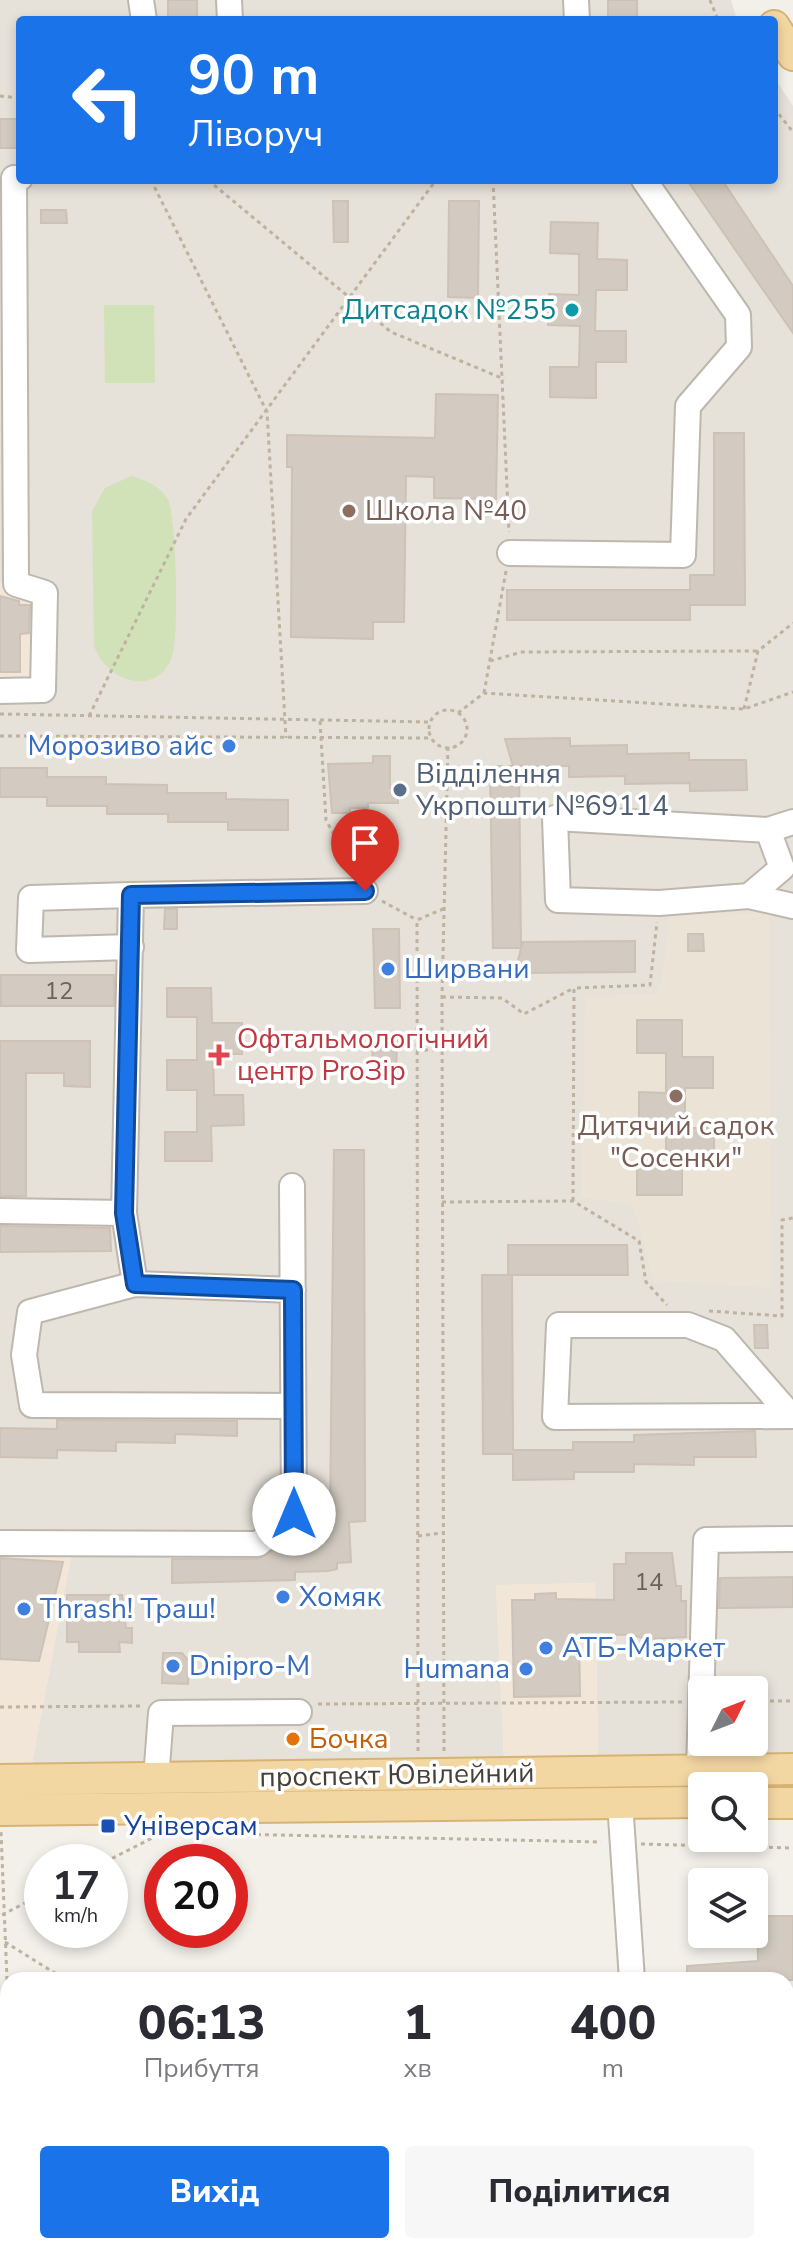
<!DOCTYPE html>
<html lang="uk">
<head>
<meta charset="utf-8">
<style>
  :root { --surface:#fff; --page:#f7f7f7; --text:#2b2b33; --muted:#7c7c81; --accent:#1a73e8 }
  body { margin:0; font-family:"Nunito Sans",sans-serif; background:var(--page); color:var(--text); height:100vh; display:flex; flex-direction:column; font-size:30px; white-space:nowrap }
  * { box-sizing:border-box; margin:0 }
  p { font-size:26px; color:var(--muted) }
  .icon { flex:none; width:44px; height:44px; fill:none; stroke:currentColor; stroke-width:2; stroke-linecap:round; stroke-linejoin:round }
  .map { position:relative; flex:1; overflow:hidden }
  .drawer { position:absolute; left:0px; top:1972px; width:794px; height:282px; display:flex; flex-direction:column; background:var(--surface); border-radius:24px 24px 0 0; box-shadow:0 4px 12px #0003 }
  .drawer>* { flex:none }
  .top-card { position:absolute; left:16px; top:16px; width:762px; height:168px; border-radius:8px; box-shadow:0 4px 12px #0003; background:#1a73e8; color:#fff; overflow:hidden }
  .needle { width:52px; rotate:48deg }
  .buttons { position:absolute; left:688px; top:1676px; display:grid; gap:16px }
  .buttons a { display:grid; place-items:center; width:80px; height:80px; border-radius:8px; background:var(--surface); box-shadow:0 4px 12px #0003; font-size:40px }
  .speed { position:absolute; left:24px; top:1844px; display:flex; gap:16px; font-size:40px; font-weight:700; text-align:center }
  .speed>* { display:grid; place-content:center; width:104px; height:104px; border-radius:50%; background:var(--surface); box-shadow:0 4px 12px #0003; line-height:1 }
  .speed small { font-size:20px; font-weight:400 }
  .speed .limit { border:12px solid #d22; background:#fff; color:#111 }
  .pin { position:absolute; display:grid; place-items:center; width:68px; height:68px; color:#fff; margin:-82px -34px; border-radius:50% 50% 50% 0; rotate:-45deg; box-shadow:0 0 8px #0007 }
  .pin .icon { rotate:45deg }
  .me { position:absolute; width:88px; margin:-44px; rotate:0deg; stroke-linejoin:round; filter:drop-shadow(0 0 6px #0008) }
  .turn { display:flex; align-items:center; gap:28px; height:168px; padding:0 40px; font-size:36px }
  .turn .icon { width:104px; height:104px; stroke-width:2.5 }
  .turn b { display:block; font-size:56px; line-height:68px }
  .eta { display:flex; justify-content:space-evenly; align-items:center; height:136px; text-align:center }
  .eta b { font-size:48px; font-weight:800; line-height:56px }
  .action { display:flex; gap:16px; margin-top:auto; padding:16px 40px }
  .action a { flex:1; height:92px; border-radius:8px; background:var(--accent); color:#fff; font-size:32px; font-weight:800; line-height:92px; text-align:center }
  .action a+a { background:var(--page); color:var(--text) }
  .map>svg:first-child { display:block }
  .residential { fill:#e6e1d9; fill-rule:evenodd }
  .commercial { fill:#f2e6d8 }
  .education { fill:#eae3d6 }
  .green { fill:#d2e2b8 }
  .parking { fill:#e2e0de }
  .building { fill:#d3cbc1; stroke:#cdc2b5; stroke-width:2 }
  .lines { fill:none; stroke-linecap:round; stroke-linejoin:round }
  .minor-casing { stroke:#beb7ae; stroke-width:28 }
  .major-casing { stroke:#d6b375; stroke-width:34 }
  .path { stroke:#beb2a0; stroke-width:3; stroke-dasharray:4 4; stroke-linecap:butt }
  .minor { stroke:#fff; stroke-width:24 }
  .major { stroke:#f3d7a3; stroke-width:30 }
  .route-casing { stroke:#114b97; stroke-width:20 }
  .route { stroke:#1a73e8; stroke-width:14 }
  .culture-dot { fill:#0f9aa8; stroke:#fff; stroke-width:3 }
  .education-dot { fill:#8d6e63; stroke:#fff; stroke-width:3 }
  .shop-dot { fill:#3f7fe0; stroke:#fff; stroke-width:3 }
  .service-dot { fill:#5c6f8a; stroke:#fff; stroke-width:3 }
  .health-dot { fill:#e0444e; stroke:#fff; stroke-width:3 }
  .food-dot { fill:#e8710a; stroke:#fff; stroke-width:3 }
  .transit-dot { fill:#1a4fb4; stroke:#fff; stroke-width:3 }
  .labels { text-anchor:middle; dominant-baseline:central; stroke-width:7; stroke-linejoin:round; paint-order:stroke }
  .number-label { font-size:24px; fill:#69635b }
  .culture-label { font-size:28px; fill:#0d838f; stroke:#fff; text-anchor:end }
  .education-label { font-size:28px; fill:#785e54; stroke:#fff; text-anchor:start }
  .shop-label { font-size:28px; fill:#366cbe; stroke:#fff; text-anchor:start }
  .service-label { font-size:28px; fill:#4e5e75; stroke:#fff; text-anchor:start }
  .health-label { font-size:28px; fill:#be3a42; stroke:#fff; text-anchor:start }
  .food-label { font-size:28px; fill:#c56008; stroke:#fff; text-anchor:start }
  .street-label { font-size:28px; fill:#464039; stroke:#fff }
  .transit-label { font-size:28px; fill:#164399; stroke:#fff; text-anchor:start }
</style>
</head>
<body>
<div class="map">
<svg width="793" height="2253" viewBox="0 0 793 2253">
  <rect width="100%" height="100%" fill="#f3f0ea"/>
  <path class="residential" d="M0 0H731L737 20H20V180H774V77L793 106V1754L598 1756 595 1583 496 1585 504 1758 31 1769 71 1555 0 1552V703L52 702 51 584 0 582ZM702 1690H754V1742H702Z"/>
  <path class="commercial" d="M0 582 52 584V702L0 703Z
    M0 1552 72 1554 31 1769 0 1768Z
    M595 1583 598 1756 504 1758 496 1585Z
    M786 2146H793V2253H345V2246H786Z"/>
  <path class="education" d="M670 911 769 914 772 1288 654 1281 633 1206 581 1197 585 995 655 994 662 979Z"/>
  <path class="green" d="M104 305H154L155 383H105Z
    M131 476C145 480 159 485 167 498 177 511 179 641 172 657 156 698 107 682 94 646L92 511 105 488Z"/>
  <path class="parking" d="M786 2160H793V2253H681V2246H786Z"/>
  <path class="building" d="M168 0H197V20H168Z
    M608 0H637V20H608Z
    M0 119H20V148H0Z
    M687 180H722L793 286V333Z
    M333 201H348V242H334Z
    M449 201H479L478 298 448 297Z
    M41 210H66L67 223H41Z
    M551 222 598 223 597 259 627 260V290H596L595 331H626V362H596V398L550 397V367H579L580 326 548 325 549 294 579 295V254L550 253Z
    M436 394 498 395 496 499 434 498V477L406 476 404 622H373V639L291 637 292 467H287V435L435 438Z
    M714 433H744L745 605H690V620H507V590H690V575H714Z
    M0 596 19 601V605H30L29 633 20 634V672H0Z
    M570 738V746L627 745V754L689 753V760H746L747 790 690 791V783L625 784V776L569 777V766H513L505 739Z
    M373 756H390V788H398V803H368V808H350V813H332L328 764 373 763Z
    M490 766H519L521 948 523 942 635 941V972L515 973 521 948H493Z
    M0 768H47V777H106V784L167 785V793H226V799L288 800V830H228V822H168V814H107V806H47V797H0Z
    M165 909H177V929H164Z
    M373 929H399L400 1008H375Z
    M688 934H703L704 951H688Z
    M1 975H114V1006H1Z
    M167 988H211L212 1023H242V1054H213L214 1095H243L244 1125 211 1126 212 1161H165V1132H197V1090H167V1060H197V1017H167Z
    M637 1020H682V1057H713V1088H685V1128H714V1160L682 1159V1195H637V1163L666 1164V1123H639V1092L666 1093V1053H637Z
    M373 1040H397L396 1074 372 1073Z
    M0 1041H90V1087L64 1086V1073H26V1196H0Z
    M334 1150H364L365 1521 349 1522 351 1562 337 1563V1569L328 1571 295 1572V1580L172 1583V1559H258L274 1550H297L296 1535H320L319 1518H330Z
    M0 1226 110 1228 111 1251 0 1252Z
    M508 1245H627L628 1275H508Z
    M482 1275H512L513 1450H573V1442H634V1435L755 1431 756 1457H694V1465L634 1464V1472H574V1479L513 1480V1454H483Z
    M754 1325H767L768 1348H755Z
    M57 1420 237 1421V1436L175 1434V1443L116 1442V1451L57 1450V1458L0 1457V1428L57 1429Z
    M626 1553H672L676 1586H681V1601H686V1637L646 1639 633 1635 579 1634 580 1696 514 1697 512 1600H535V1594L556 1593V1599L614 1600V1564H626Z
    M0 1558 63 1562 39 1661 0 1659Z
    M793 1577V1607L719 1608 720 1578Z
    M67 1595H122L126 1628H132V1643L119 1642 120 1652H79V1642H67Z
    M163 1653H182L189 1661 188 1684 162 1683Z
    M757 1916H793V1980H687V1966L758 1961Z"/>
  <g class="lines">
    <g class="minor-casing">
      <path id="minor" d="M141 0 144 20
        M229 0 230 20
        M576 0 577 20
        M510 553 683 555 688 406 739 347 738 315 644 180
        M0 691 43 690 45 593 16 584 14 178H20
        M793 822 768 830 782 868 749 896 793 906
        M749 896 659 903 558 900 555 818 768 830
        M131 947 29 950 31 898 131 895
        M0 1211 124 1213
        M135 1284 124 1213 131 895 365 891
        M293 1290 135 1284 30 1312 24 1355 32 1405 293 1406
        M791 1416 724 1339 688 1325H559L555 1417 793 1416
        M0 1543 258 1544 294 1514 292 1186
        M699 1769 706 1540 793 1539
        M156 1779 161 1713 299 1712
        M620 1802 632 1980
        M786 2186H793
        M786 2235H793
        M375 2246V2253
        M701 2253V2246"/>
    </g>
    <g class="major-casing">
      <path id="major" d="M774 26 793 55
        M0 1780 793 1769
        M754 1803H793
        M0 1810 702 1802"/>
    </g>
    <path class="path" d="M710 0 718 20
      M0 96 20 98
      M774 108 793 132
      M151 180 267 412 286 738
      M208 180 391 332 504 379
      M493 180 509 532
      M490 661 522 652 758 651
      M484 693 506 571
      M744 709 758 651 793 623
      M429 729a19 19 0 1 1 38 0a19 19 0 1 1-38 0Z
      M458 713 484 693 744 709 793 692
      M0 714 430 722
      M89 716 186 519 436 180
      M320 721 326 820 353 870
      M0 736 432 738
      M382 901 417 920
      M442 997 502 998 524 1014 574 988
      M416 1050H440
      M573 1201 574 988 650 985 657 922
      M442 1202 573 1201 639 1241 646 1282 667 1305
      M709 1311 782 1316V1220L793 1218
      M418 1536 442 1533
      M754 1701H793
      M318 1704 682 1702
      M0 1707 142 1706
      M418 1751 417 920 443 909
      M444 1751 442 997 448 747
      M185 1833 601 1842
      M641 1844 793 1848
      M105 1862 162 1833
      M2 1915 42 1894
      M5 1942 66 1980
      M0 2004H8L1 1832
      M171 2246V2253
      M192 2246 194 2253
      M650 2246V2253"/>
    <use href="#minor" class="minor"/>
    <use href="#major" class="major"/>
  </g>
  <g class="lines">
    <g class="route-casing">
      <path id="route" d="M294 1514 293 1290 135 1284 124 1213 131 895 365 891"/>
    </g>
    <use href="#route" class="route"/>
  </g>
  <circle class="culture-dot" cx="572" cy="310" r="8"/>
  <g class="education-dot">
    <circle cx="349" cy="511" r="8"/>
    <circle cx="676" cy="1096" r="8"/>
  </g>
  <g class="shop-dot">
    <circle cx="229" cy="746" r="8"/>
    <circle cx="388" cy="969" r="8"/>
    <circle cx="283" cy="1597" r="8"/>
    <circle cx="24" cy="1609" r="8"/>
    <circle cx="546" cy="1648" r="8"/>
    <circle cx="173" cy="1666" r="8"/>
    <circle cx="526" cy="1669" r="8"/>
  </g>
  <circle class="service-dot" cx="400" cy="790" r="8"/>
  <path class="health-dot" d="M215 1043h8v8h8v8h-8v8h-8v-8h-8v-8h8z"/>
  <circle class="food-dot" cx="293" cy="1739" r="8"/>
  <rect class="transit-dot" x="100" y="1818" width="16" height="16" rx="4"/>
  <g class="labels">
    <g class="number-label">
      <text x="59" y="991">12</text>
      <text x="649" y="1582">14</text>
    </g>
    <g class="culture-label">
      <text x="556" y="310">Дитсадок №255</text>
    </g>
    <g class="education-label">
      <text x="365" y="511">Школа №40</text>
      <text x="676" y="1126" text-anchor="middle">Дитячий садок<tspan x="676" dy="32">"Сосенки"</tspan></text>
    </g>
    <g class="shop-label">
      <text x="213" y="746" text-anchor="end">Морозиво айс</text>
      <text x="404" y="969">Ширвани</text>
      <text x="299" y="1597">Хомяк</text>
      <text x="40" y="1609">Thrash! Траш!</text>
      <text x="562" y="1648">АТБ-Маркет</text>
      <text x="189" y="1666">Dnipro-M</text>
      <text x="510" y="1669" text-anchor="end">Humana</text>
    </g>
    <g class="service-label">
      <text x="416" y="774">Відділення<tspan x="416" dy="32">Укрпошти №69114</tspan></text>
    </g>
    <g class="health-label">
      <text x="237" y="1039">Офтальмологічний<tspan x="237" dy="32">центр ProЗір</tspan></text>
    </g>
    <g class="food-label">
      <text x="309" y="1739">Бочка</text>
    </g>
    <g class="street-label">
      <text transform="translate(397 1775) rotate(-1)">проспект Ювілейний</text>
    </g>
    <g class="transit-label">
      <text x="124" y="1826">Універсам</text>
    </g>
  </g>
</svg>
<div class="buttons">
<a><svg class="needle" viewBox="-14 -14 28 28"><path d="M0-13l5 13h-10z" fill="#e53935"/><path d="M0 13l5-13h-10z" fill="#7c7c81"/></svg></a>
<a><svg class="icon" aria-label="search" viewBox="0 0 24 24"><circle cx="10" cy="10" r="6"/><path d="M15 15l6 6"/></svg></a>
<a><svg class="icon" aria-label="layers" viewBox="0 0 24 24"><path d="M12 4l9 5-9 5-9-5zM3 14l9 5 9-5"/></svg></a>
</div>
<div class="speed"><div>17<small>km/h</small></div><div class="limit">20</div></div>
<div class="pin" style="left:365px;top:891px;background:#d93025"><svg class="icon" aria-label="arrive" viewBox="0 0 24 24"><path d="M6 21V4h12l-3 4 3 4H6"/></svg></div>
<svg class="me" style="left:294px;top:1514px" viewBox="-20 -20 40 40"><circle r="19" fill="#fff"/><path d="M0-13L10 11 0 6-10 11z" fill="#1a73e8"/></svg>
<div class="top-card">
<div class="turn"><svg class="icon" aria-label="left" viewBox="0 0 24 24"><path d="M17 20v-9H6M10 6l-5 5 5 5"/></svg><div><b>90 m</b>Ліворуч</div></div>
</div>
<section class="drawer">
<div class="eta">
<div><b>06:13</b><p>Прибуття</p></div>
<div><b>1</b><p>хв</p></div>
<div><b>400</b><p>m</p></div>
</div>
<div class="action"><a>Вихід</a><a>Поділитися</a></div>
</section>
</div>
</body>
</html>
